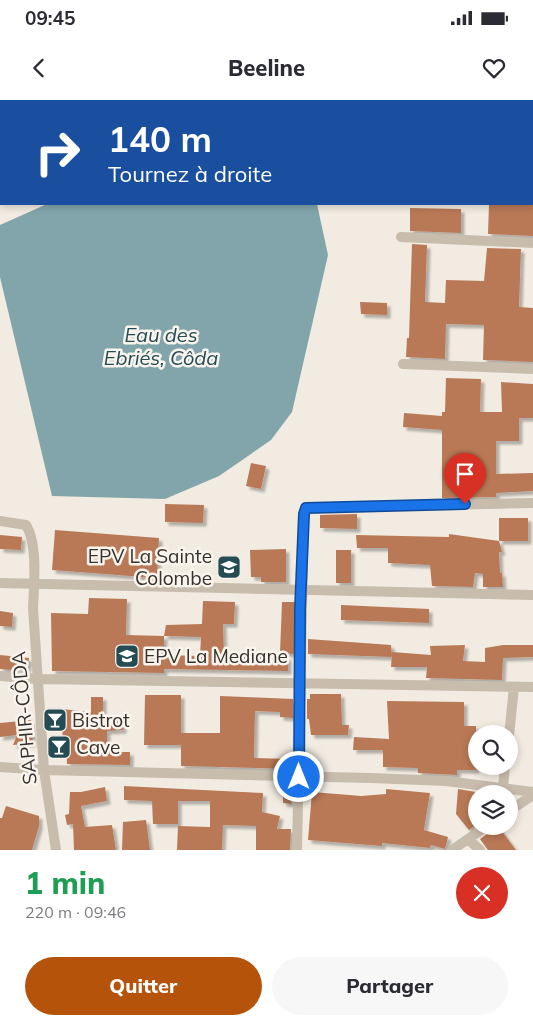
<!DOCTYPE html>
<html lang="fr">
<head>
<meta charset="utf-8">
<style>
  :root { --surface:#fff; --page:#f7f7f7; --text:#2b2b33; --muted:#7c7c81; --accent:#b45309 }
  body { margin:0; font-family:Mulish,sans-serif; background:var(--page); color:var(--text); height:100vh; display:flex; flex-direction:column; font-size:19px; white-space:nowrap }
  * { box-sizing:border-box; margin:0 }
  p { font-size:16px; color:var(--muted) }
  .icon { flex:none; width:28px; height:28px; fill:none; stroke:currentColor; stroke-width:2; stroke-linecap:round; stroke-linejoin:round }
  .map { position:relative; height:750px; overflow:hidden }
  .sheet { display:flex; flex-direction:column; background:var(--surface); flex:1 }
  .sheet>* { flex:none }
  .guide { position:absolute; left:0px; top:0px; width:534px; height:105px; box-shadow:0 2px 8px #0003; background:#1a4fa0; color:#fff; overflow:hidden }
  .fabs { position:absolute; left:468px; top:625px; display:grid; gap:10px }
  .fabs a { display:grid; place-items:center; width:50px; height:50px; border-radius:50%; background:var(--surface); box-shadow:0 2px 8px #0003; font-size:25px }
  .pin { position:absolute; display:grid; place-items:center; width:42px; height:42px; color:#fff; margin:-51px -21px; border-radius:50% 50% 50% 0; rotate:-45deg; box-shadow:0 0 5px #0007 }
  .pin .icon { rotate:45deg }
  .me { position:absolute; width:55px; margin:-28px; rotate:0deg; stroke-linejoin:round; filter:drop-shadow(0 0 4px #0008) }
  .turn { display:flex; align-items:center; gap:18px; height:105px; padding:0 25px; font-size:22px }
  .turn .icon { width:65px; height:65px; stroke-width:2.5 }
  .turn b { display:block; font-size:35px; line-height:42px }
  .round { display:grid; place-items:center; flex:none; width:52px; height:52px; border-radius:26px; background:var(--page) }
  .summary { display:flex; align-items:center; justify-content:space-between; height:85px; padding:0 25px }
  h1 { font-size:30px; font-weight:800; line-height:38px; color:#1e9e55 }
  .cta { display:flex; gap:10px; margin-top:auto; padding:10px 25px }
  .cta a { flex:1; height:58px; border-radius:30px; background:var(--accent); color:#fff; font-size:20px; font-weight:800; line-height:58px; text-align:center }
  .cta a+a { background:var(--page); color:var(--text) }
  .status { display:flex; justify-content:space-between; align-items:center; height:35px; padding:0 25px; background:var(--surface); direction:ltr }
  .status svg { height:14px; fill:currentColor }
  header { display:flex; justify-content:space-between; align-items:center; height:65px; padding:0 25px; background:var(--surface); font-size:22px; font-weight:800 }
  .map>svg:first-child { display:block }
  .water { fill:#82a5ab }
  .building { fill:#b97956; fill-rule:evenodd; filter:url(#shadow) }
  .lines { fill:none; stroke-linecap:round; stroke-linejoin:round }
  .street { stroke:#c8bcad; stroke-width:10 }
  .route-casing { stroke:#114b97; stroke-width:12 }
  .route { stroke:#1a73e8; stroke-width:9 }
  .labels { text-anchor:middle; dominant-baseline:central; stroke-width:5; stroke-linejoin:round; paint-order:stroke }
  .poi-label { font-size:19px; fill:#37302b; stroke:#f9f4ed; text-anchor:start }
  .street-label { font-size:19px; fill:#37302b; stroke:#f9f4ed }
  .water-label { font-size:20px; font-style:italic; fill:#254c54; stroke:#f9f4ed }
</style>
</head>
<body>
<div class="status"><b>09:45</b><svg viewBox="0 0 49 12"><path d="M0 12V9h3v3zM5 12V6h3v6zM10 12V3h3v9zM15 12V0h3v12zM26 1h20v11H26zM47 4h2v5h-2z"/></svg></div>
<header><svg class="icon" aria-label="back" viewBox="0 0 24 24"><path d="M15 5l-7 7 7 7"/></svg>Beeline<svg class="icon" aria-label="heart" viewBox="0 0 24 24"><path d="M12 20l-8-8c-3-5 5-10 8-4 3-6 11-1 8 4z"/></svg></header>
<div class="map">
<svg width="533" height="750" viewBox="0 0 533 750">
  <defs>
    <filter id="shadow"><feDropShadow dx="3.5" dy="3.5" stdDeviation="1" flood-color="#0004"/></filter>
  </defs>
  <rect width="100%" height="100%" fill="#f1ebe1"/>
  <path class="water" d="M47 104H317L328 155 292 312 271 340 219 376 165 399 52 396 0 177V125Z"/>
  <path class="building" d="M489 104H533V136L488 134Z
    M410 108 461 109V133L410 131Z
    M412 144 427 145 425 202 445 203 446 180 484 181 487 148 521 149 519 207 533 208V262L483 260 484 225 446 224 445 259 406 257 407 238H409Z
    M360 202 387 203V215L361 214Z
    M446 278 481 279 480 312H502L501 282 533 284V318H519V341H496V374L533 373V391L496 393V397L442 398V330L403 327 404 313 442 316V312H445Z
    M251 363 266 366 261 389 246 386Z
    M165 404 204 405 203 423 165 422Z
    M357 414V429L320 428V415Z
    M499 418H528V441H499L502 452H499L500 473H502L503 487H483V474L475 473 473 487 432 486 430 465 388 463V448H357L356 435 449 437V434L499 441Z
    M55 430 159 438 157 478 52 470Z
    M0 435 22 437 21 450 0 449Z
    M286 449V482H261V477H251L250 450Z
    M336 450H351V483H336Z
    M89 498 127 499 126 535 164 536 166 525 202 524 203 501 235 502 234 524H223L224 556 288 557V571L164 569V573L52 571 51 513 88 514ZM164 536 201 537 200 556 164 555Z
    M282 502H295L294 554 280 553Z
    M341 505 429 509V523L341 520Z
    M0 511 13 513 12 527 0 526Z
    M308 539 391 545 392 557 308 554Z
    M465 545 463 561 485 562V548L503 545H533V557L503 558 502 580 426 578 427 567H391L392 552 431 555 430 546Z
    M0 555 29 558 27 570 12 568 11 570 0 569Z
    M310 594H341L342 625H349L348 635H311L309 619H307V599H310Z
    M145 595H181V633H220V596L293 599V618L280 617V612L255 611 254 658 292 659 291 669 181 666V645H144Z
    M91 597H103V618H123V630L107 631V652H130V665L67 664 66 640H63L61 609 91 612Z
    M387 601 464 602V626H476V670H457V675L418 673V668L383 667V650H353L354 637 389 639Z
    M31 620 33 643 13 645 17 635 0 637V623Z
    M124 686 263 693 262 712 280 716 277 729H291L290 750H256V726L223 725 222 750H177L178 726 210 727V701H178V724H153L152 701 124 700Z
    M105 687 107 701 81 706 85 727 112 725 116 750H74L73 724 67 725 65 715 69 714 70 692H81Z
    M386 689 430 693 424 730 448 737 445 749 431 745 430 748 382 743V746L308 740 312 692 361 696 386 694Z
    M458 689 476 692V725L469 730 456 714Z
    M283 691 291 692V704L283 703Z
    M6 706 39 716V726L32 750H0V718H2Z
    M146 720 150 750H122L123 722Z
    M494 726H498L516 750H488L480 739 491 731Z"/>
  <g class="lines">
    <path class="street" d="M31 0V1
      M322 0V1
      M532 7H533
      M0 84 1 83
      M401 137 533 143
      M403 264 533 269
      M0 421 26 425C38 444 34 486 33 508L44 670 56 750
      M0 483 533 495
      M0 576 38 579 533 587
      M509 636 514 587
      M0 667 44 670 371 678 446 681 533 692
      M503 688 505 666
      M509 711 533 695
      M468 739 480 750
      M297 750 304 414 306 408 533 403
      M452 750 487 726"/>
  </g>
  <g class="lines">
    <g class="route-casing">
      <path id="route" d="M299 677 300 509 304 414 306 408 465 404"/>
    </g>
    <use href="#route" class="route"/>
  </g>
  <defs>
    <g id="school-square" transform="scale(1.25)"><rect x="-9" y="-9" width="18" height="18" rx="4" fill="#254c54" stroke="#f9f4ed"/><path d="M0-5L7-2L0 1L-7-2ZM-4 1L0 2.5L4 1V4Q0 6-4 4Z" fill="#fff"/></g>
    <g id="bar-square" transform="scale(1.25)"><rect x="-9" y="-9" width="18" height="18" rx="4" fill="#254c54" stroke="#f9f4ed"/><path d="M-6-5H6L.8 .8V4.5H3.5V6h-7V4.5H-.8V.8Z" fill="#fff"/></g>
  </defs>
  <g fill-rule="evenodd">
    <use href="#school-square" x="229" y="467"/>
    <use href="#school-square" x="127" y="556"/>
    <use href="#bar-square" x="55" y="620"/>
    <use href="#bar-square" x="59" y="647"/>
  </g>
  <g class="labels">
    <g class="poi-label">
      <text x="212" y="456" text-anchor="end">EPV La Sainte<tspan x="212" dy="22">Colombe</tspan></text>
      <text x="144" y="556">EPV La Mediane</text>
      <text x="72" y="620">Bistrot</text>
      <text x="76" y="647">Cave</text>
    </g>
    <g class="street-label">
      <text transform="translate(24 618) rotate(-95)">SAPHIR-CÔDA</text>
    </g>
    <g class="water-label">
      <text x="161" y="234">Eau des<tspan x="161" dy="23">Ebriés, Côda</tspan></text>
    </g>
  </g>
</svg>
<div class="fabs">
<a><svg class="icon" aria-label="search" viewBox="0 0 24 24"><circle cx="10" cy="10" r="6"/><path d="M15 15l6 6"/></svg></a>
<a><svg class="icon" aria-label="layers" viewBox="0 0 24 24"><path d="M12 4l9 5-9 5-9-5zM3 14l9 5 9-5"/></svg></a>
</div>
<div class="pin" style="left:465px;top:404px;background:#d93025"><svg class="icon" aria-label="arrive" viewBox="0 0 24 24"><path d="M6 21V4h12l-3 4 3 4H6"/></svg></div>
<svg class="me" style="left:299px;top:677px" viewBox="-20 -20 40 40"><circle r="17" fill="#1a73e8" stroke="#fff" stroke-width="3"/><path d="M0-11L8 9 0 5-8 9z" fill="#fff"/></svg>
<div class="guide">
<div class="turn"><svg class="icon" aria-label="right" viewBox="0 0 24 24"><path d="M7 20v-9h11M14 6l5 5-5 5"/></svg><div><b>140 m</b>Tournez à droite</div></div>
</div>
</div>
<section class="sheet">
<div class="summary"><div><h1>1 min</h1><p>220 m · 09:46</p></div><a class="round" style="background:#d93025;color:#fff"><svg class="icon" aria-label="close" viewBox="0 0 24 24"><path d="M6 6l12 12M18 6L6 18"/></svg></a></div>
<div class="cta"><a>Quitter</a><a>Partager</a></div>
</section>
</body>
</html>
